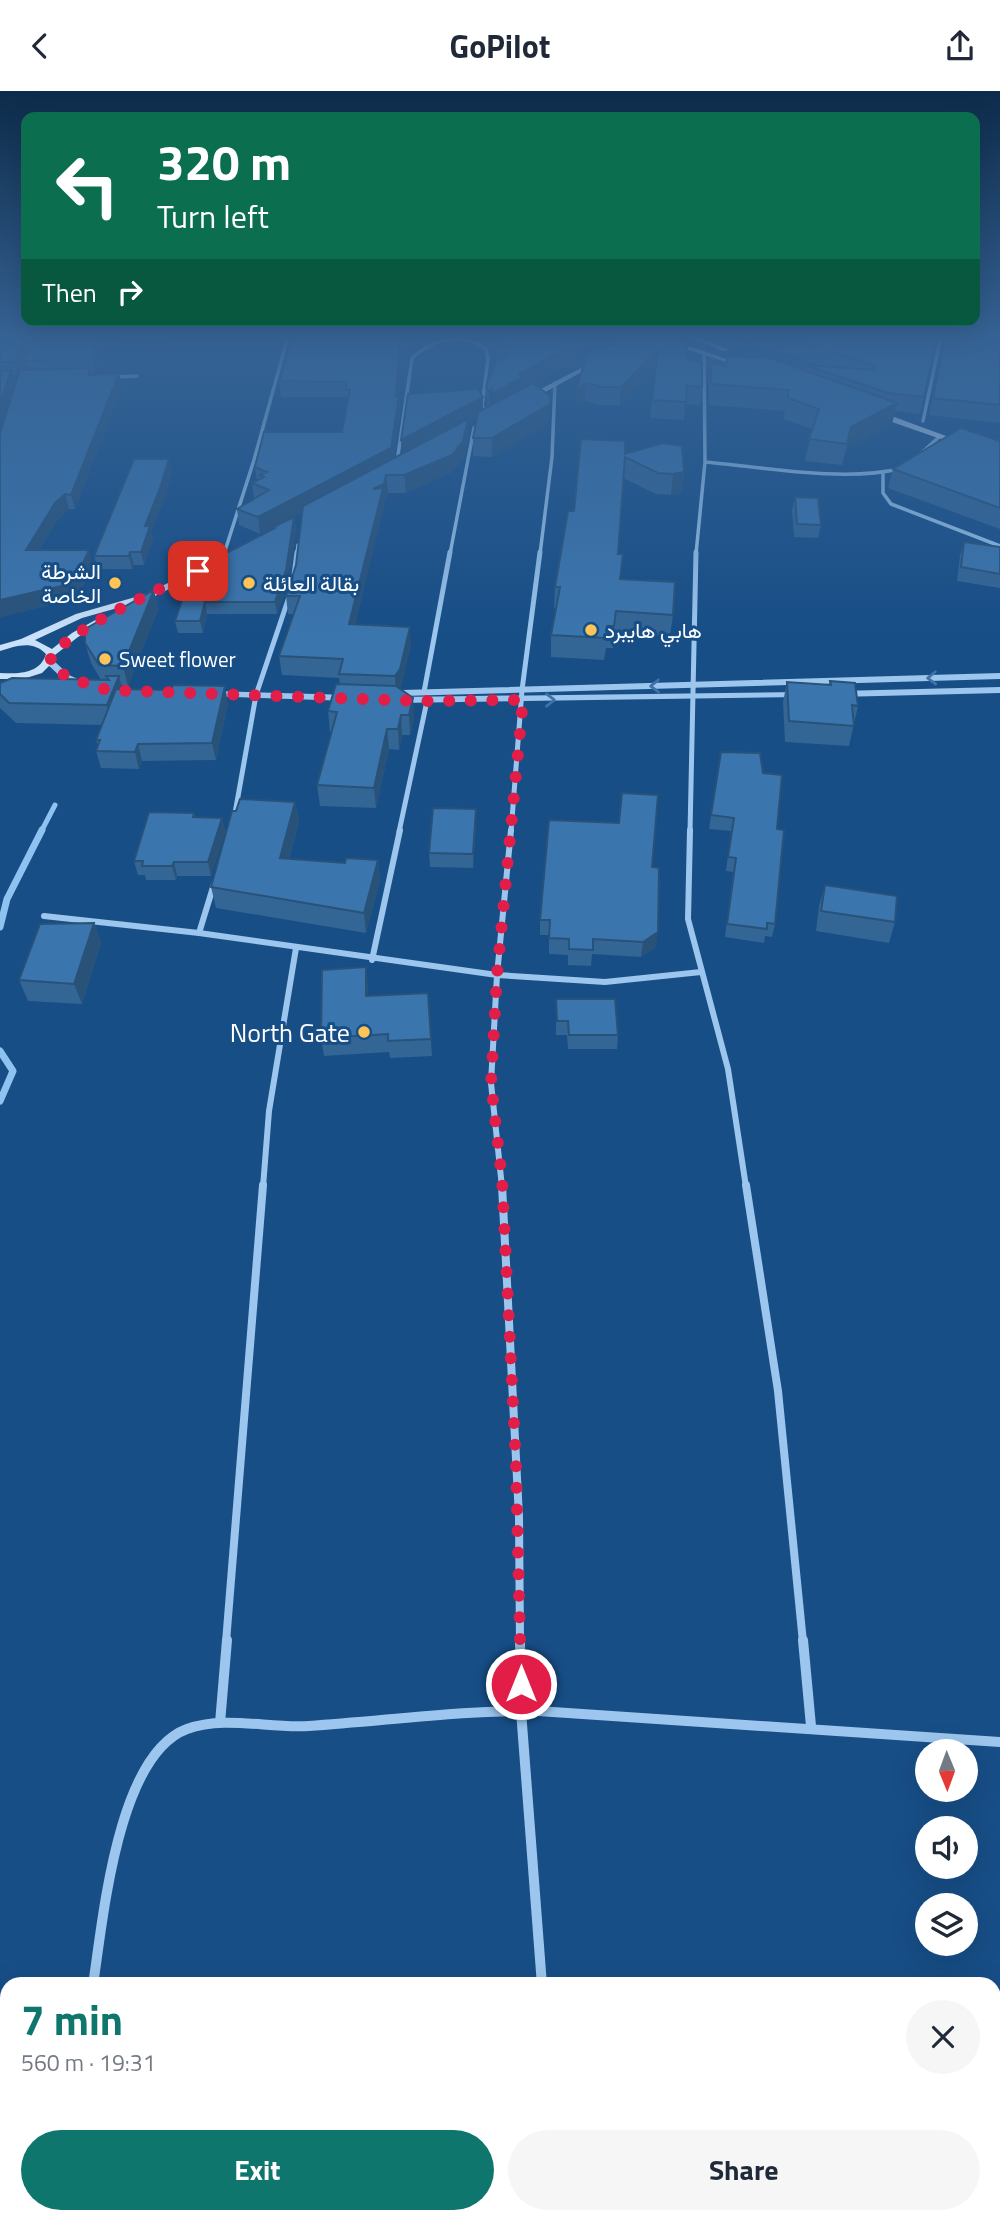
<!DOCTYPE html>
<html lang="en">
<head>
<meta charset="utf-8">
<style>
  :root { --surface:#fff; --page:#f6f6f7; --text:#1f2937; --muted:#747a83; --accent:#0f766e }
  body { margin:0; font-family:"Titillium Web",Vazirmatn,sans-serif; background:var(--page); color:var(--text); height:100vh; display:flex; flex-direction:column; font-size:26px; white-space:nowrap }
  * { box-sizing:border-box; margin:0 }
  p { font-size:23px; color:var(--muted) }
  .icon { flex:none; width:38px; height:38px; fill:none; stroke:currentColor; stroke-width:2; stroke-linecap:round; stroke-linejoin:round }
  .map { position:relative; flex:1; overflow:hidden }
  .panel { position:absolute; left:0px; top:1886px; width:1001px; height:247px; display:flex; flex-direction:column; background:var(--surface); border-radius:21px 21px 0 0; box-shadow:0 7px 28px #0002 }
  .panel>* { flex:none }
  .hud { position:absolute; left:21px; top:21px; width:959px; height:214px; border-radius:14px; box-shadow:0 7px 28px #0002; background:#0b6e4f; color:#fff; overflow:hidden }
  .needle { width:46px; rotate:179deg }
  .tools { position:absolute; left:915px; top:1648px; display:grid; gap:14px }
  .tools a { display:grid; place-items:center; width:63px; height:63px; border-radius:50%; background:var(--surface); box-shadow:0 7px 28px #0002; font-size:35px }
  .pin { position:absolute; display:grid; place-items:center; width:60px; height:60px; color:#fff; margin:-30px; border-radius:14px; box-shadow:0 4px 10px #0006 }
  .me { position:absolute; width:77px; margin:-38px; rotate:0deg; stroke-linejoin:round; filter:drop-shadow(0 0 5px #0008) }
  .turn { display:flex; align-items:center; gap:24px; height:147px; padding:0 21px; font-size:32px }
  .turn .icon { width:91px; height:91px; stroke-width:2.5 }
  .turn b { display:block; font-size:49px; line-height:60px }
  .then { display:flex; align-items:center; height:66px; padding:0 21px; background:#0003; gap:14px; font-size:26px }
  .round { display:grid; place-items:center; flex:none; width:74px; height:74px; border-radius:37px; background:var(--page) }
  .head { display:flex; align-items:center; justify-content:space-between; height:119px; padding:0 21px }
  h1 { font-size:42px; font-weight:700; line-height:52px; color:var(--accent) }
  .action { display:flex; gap:14px; margin-top:auto; padding:14px 21px }
  .action a { flex:1; height:80px; border-radius:42px; background:var(--accent); color:#fff; font-size:28px; font-weight:700; line-height:80px; text-align:center }
  .action a+a { background:var(--page); color:var(--text) }
  header { display:flex; justify-content:space-between; align-items:center; height:91px; padding:0 21px; background:var(--surface); font-size:32px; font-weight:700 }
  .map>svg:first-child { display:block }
  .lines { fill:none; stroke-linecap:round; stroke-linejoin:round }
  .stream-far1 { stroke:#8ec2f0; stroke-width:5 }
  .stream { stroke:#8ec2f0; stroke-width:7 }
  .minor-far4 { stroke:#9cc6ed; stroke-width:3.5 }
  .minor-far3 { stroke:#9cc6ed; stroke-width:5 }
  .minor-far2 { stroke:#9cc6ed; stroke-width:6 }
  .minor-far1 { stroke:#9cc6ed; stroke-width:8 }
  .minor { stroke:#9cc6ed; stroke-width:10 }
  .tertiary { fill:#9cc6ed; fill-rule:evenodd }
  .secondary { fill:#c9e1f9; fill-rule:evenodd }
  .wall { fill:#336595 }
  .shaded-wall { fill:#295279 }
  .building { fill:#3b75ad; stroke:#295279; stroke-width:2 }
  .oneway { stroke:#3f72a5 }
  .route { stroke:#e11d48; stroke-width:12; stroke-dasharray:0 21.6 }
  .poi-dot { fill:#ffc458; stroke:#174e86; stroke-width:2.5 }
  .labels { text-anchor:middle; dominant-baseline:central; stroke-width:6; stroke-linejoin:round; paint-order:stroke }
  .far-poi-label { font-size:21px; fill:#fff; stroke:#174e86; text-anchor:start }
  .poi-label { font-size:26px; fill:#fff; stroke:#174e86; text-anchor:end }
</style>
</head>
<body>
<header><svg class="icon" aria-label="back" viewBox="0 0 24 24"><path d="M15 5l-7 7 7 7"/></svg>GoPilot<svg class="icon" aria-label="share" viewBox="0 0 24 24"><path d="M12 15V3M7 8l5-5 5 5M5 13v7h14v-7"/></svg></header>
<div class="map">
<svg width="1000" height="2132" viewBox="0 0 1000 2132">
  <rect width="100%" height="100%" fill="#174e86"/>
  <g class="lines">
    <path class="stream-far1" d="M41 741 55 714"/>
    <path class="stream" d="M0 836 7 808 42 739
      M0 960 13 980 0 1010"/>
    <path class="minor-far4" d="M113 286 137 285
      M923 330 941 245
      M915 368 940 345
      M397 371 412 267C433 248 462 241 486 258L488 268 482 315 490 325
      M705 371C763 376 843 391 899 378
      M883 382V402L891 413 1000 455
      M224 463 254 369 288 245
      M297 463 298 454
      M450 463 474 337
      M540 463 552 366 555 292
      M696 463 705 371 704 261"/>
    <path class="minor-far3" d="M222 468 224 461
      M294 484 297 461
      M424 601 450 461
      M234 728 256 604 289 506
      M399 741 427 610
      M511 741 522 599 540 461
      M690 741 696 461"/>
    <path class="minor-far2" d="M690 739 688 828 728 978 746 1096
      M44 825 199 842 497 884 605 891 701 881
      M199 842 214 793
      M372 869 400 739
      M263 1096 269 1020 296 857
      M502 1096 491 992 497 884 511 739"/>
    <path class="minor-far1" d="M502 1094 519 1426 520 1551
      M746 1094 778 1300 803 1551
      M226 1551 263 1094"/>
    <path class="minor" d="M520 1549 521 1620 542 1894
      M803 1549 811 1635
      M220 1632 227 1549
      M93 1894C103 1829 117 1664 187 1638 225 1624 270 1638 309 1635 386 1630 462 1619 538 1620L1000 1651
      M559 2126V2132
      M53 2132 54 2126"/>
    <path class="tertiary" d="M46 568H52L69 584 91 594 87 597 63 588 46 572Z
      M1000 582V588L402 605 398 602 402 599Z
      M1000 596V602L839 606 835 603 839 600Z
      M210 600 349 604 353 607 349 610 207 605V601Z
      M800 601 804 604 803 606 398 612 394 609 398 606Z"/>
    <path class="secondary" d="M622 245H629L611 263H607V261Z
      M687 245H696L728 259 723 260Z
      M670 249 745 274 747 275 741 276 668 252Z
      M598 268 600 271 529 310 522 308Z
      M872 320H878L965 352 958 354 872 324Z
      M208 472 212 475 211 477 141 512H135L82 527 35 549 52 558 72 542 99 527 107 529 78 546 55 564 52 572 42 582 23 588H0V582C18 583 40 583 46 563 32 549 17 555 0 560V554L21 548 76 523 146 503Z"/>
  </g>
  <path class="wall" d="M0 245 33 250 35 245H224L222 252H199L197 246 101 251 95 282H91V283L122 296 75 418H69L59 427 39 459H89L92 474 78 507 0 526V342L26 279 24 271 18 284H12L15 293 0 340Z
    M293 245H407L406 256H402L398 306H399L400 321 393 367 488 316 487 314 486 297 494 280 497 267V254L499 252 490 250V245H602L578 258 577 267 530 294 550 305 549 331 492 366 473 365V347L477 327 468 332V345L464 367 452 381 406 402H388L385 411H384V415L355 533 411 554 400 598 414 627 410 644H402L399 659 389 658 376 717 320 715 317 694 332 641H330L328 620 340 593 339 587 282 584 279 565 293 523H288L286 505 296 474 302 421 260 443 239 434 237 418 254 408 252 392 257 390 255 376 342 341 347 313V306H281L279 290Z
    M737 245H937L920 323 895 320 892 333 847 357 842 374 805 370 812 338 784 328 785 320 709 314V292L711 272 726 276 805 280 806 274 823 275Z
    M945 245H1000V332L929 324Z
    M586 265 686 267 702 296 700 314 685 313 684 329 650 327 656 277 620 314H601L585 310 576 315 577 297Z
    M1000 350V438L888 397 893 378Z
    M625 363 684 381 681 402 671 404 656 403 623 387 618 463 621 488 673 524 670 545 614 542 613 557H606L604 569 551 566V544L556 517H554L555 496 574 420Z
    M169 368 172 381 163 410 151 440 153 448 144 474H134L132 478H98L94 465Z
    M795 406 821 434 818 447 794 446 792 419Z
    M294 426 296 438 288 491 277 523H207L203 542H178L175 530 273 439V436Z
    M964 451 1000 456V497L957 490 960 465Z
    M154 499 158 519 128 595 121 594 122 598 228 612 216 669 142 670 139 678 101 677 96 660 98 655 96 649 102 634 16 632 0 617V592L101 589 91 572 85 552Z
    M830 590 858 615 849 655 785 651 783 611 787 591 829 594Z
    M721 661 777 738 775 833 772 846 765 845 764 852 725 846 733 781 726 780 731 740 709 738Z
    M295 711 299 731 289 768 345 772 378 769 380 790 366 842 216 817 211 796 236 720Z
    M194 722 195 726 222 727 225 741 211 785H177L176 789H146L145 784H138L134 770Z
    M476 732 473 777 430 776 429 762Z
    M652 776 656 856 641 866 592 863 591 875 568 874V864L549 863V844H540V829Z
    M825 794 895 831 889 852 816 840 819 815Z
    M94 832 101 852 82 913 28 910 19 889Z
    M366 876 368 905 428 902 432 965 390 967 389 961 324 965 321 947Z
    M556 908 618 944 617 958H568L567 944H556Z"/>
  <path class="shaded-wall" d="M26 245H32L33 250 18 284 14 271Z
    M97 245H100L101 251 95 282 92 268Z
    M400 245 402 256 396 321V306Z
    M572 245H602L578 258 577 267 489 317V300L559 252Z
    M658 259 656 276 620 314 621 296Z
    M11 279 15 293 0 340V313Z
    M119 282 122 296 75 418 71 404Z
    M586 292 585 310 576 315 577 297Z
    M399 306 400 321 392 373 260 443 258 426Z
    M483 306V324L468 332V345L464 367 452 381 406 402 401 349Z
    M897 312 892 333 847 357 842 374 851 336Z
    M550 313 549 331 492 366V347Z
    M169 368 172 381 163 410 151 440 153 448 144 474 141 461 145 435Z
    M684 381 681 402 671 404 673 383Z
    M386 384 388 402 385 411H384V415L351 552 349 533 373 398Z
    M65 403 69 418 59 427 30 473 26 459 55 412Z
    M294 426 296 438 288 491 277 523 275 511Z
    M89 459 92 474 78 507 0 526V509Z
    M130 461 134 474 132 478 129 465Z
    M154 499 158 519 128 595 123 575Z
    M205 511 207 523 203 542 200 530Z
    M410 536 411 554 401 597 396 604 395 585Z
    M119 585 124 605 113 634 107 614Z
    M225 595 228 612 216 669 212 652Z
    M413 607 414 627 410 644 409 624Z
    M401 624 402 644 399 659 398 638Z
    M387 638 389 658 376 717 374 697Z
    M138 653 142 670 139 678 135 661Z
    M295 711 299 731 283 788 280 767Z
    M476 718V732L473 777V763Z
    M222 727 225 741 211 785 208 771Z
    M378 769 380 790 366 842 364 822Z
    M174 771 177 785 176 789 172 775Z
    M94 832 101 852 82 913 74 893Z
    M658 841 656 856 641 866 643 851Z
    M366 876 368 894V923L366 905Z"/>
  <path class="building" d="M0 245H26L14 271H0Z
    M35 245H97L92 268 24 270Z
    M293 245H400L396 306H399L391 357 258 426 237 418 269 399 252 392 264 386 260 384 267 381 255 376 264 341H342L350 299H346L347 291 279 290Z
    M504 245H572L559 252 578 251 519 283 523 286 491 303 492 298 489 300 486 297 488 288 494 280 496 266 502 270 514 257 497 254Z
    M680 245 687 255 686 267 702 272V296L687 295 686 311 652 309 658 259 621 296H602L586 292 577 297 586 265 627 247Z
    M787 245H937L924 306 888 302 806 274 875 279 876 275Z
    M946 245H1000V314L933 307Z
    M727 265 773 268 897 312 851 336 847 353 809 348 819 318 788 307V299L711 293V272L726 276Z
    M90 277 89 284 119 282 71 404 65 403 55 412 26 459H89L74 492 0 509V342L20 279Z
    M11 279 0 313V280Z
    M533 292 550 305V313L492 347H473L478 321Z
    M478 298 483 306 401 349 408 303Z
    M468 328 463 350 452 364 404 384H386L384 393 373 398 383 397 349 533 410 536 400 578 395 585 339 583 343 568 279 565 300 505H286L296 474 303 415Z
    M961 337 1000 350V417L893 378Z
    M581 348 625 350V363L663 352 682 355 684 381 673 383 658 382 625 366 618 463H623L620 488 675 491 673 524 616 520 614 535H607L606 547 551 544 560 496H555L566 432 568 420H574Z
    M134 368H169L160 397 145 435H150L141 461H130L129 465H94Z
    M795 406 818 407 821 434 797 433Z
    M294 426 286 479 275 511H205L200 530H175L192 480 275 437 273 436Z
    M964 451 1000 456V483L961 476Z
    M154 499 123 575 99 574 85 552V538Z
    M106 585H119L107 614 9 612 0 603V592L12 587 109 589Z
    M830 590 855 592 858 615 852 614 854 635 789 630 787 591 831 594Z
    M336 593 396 595 413 607 409 624H401L398 638H387L374 697 317 694 337 621 328 620Z
    M173 594 225 595 212 652 138 653 135 661 96 660 100 649H96L116 598 171 599Z
    M721 661 760 662 763 682 782 684 777 738 784 739 775 833 767 832V838L727 833 736 767 728 766 734 727 711 724Z
    M622 702 658 704 652 776 659 777 658 841 643 851 593 848V859L569 858V848L549 847 550 829H540L549 729 619 732Z
    M240 708 295 711 280 767 345 772 346 767 378 769 364 822 211 796 232 720H236Z
    M433 717 476 718 473 763 429 762Z
    M149 721 194 722 193 726 222 727 208 771H174L172 775H142L143 770H134Z
    M825 794 897 805 895 831 821 820Z
    M94 832 74 893 19 889 40 833Z
    M366 876V905L428 902 431 948 388 950V943L321 947 322 879Z
    M556 908H615L618 944H569L568 930H557Z"/>
  <defs><path id="oneway-chevron" d="M-2-3.5L2.5 0L-2 3.5" fill="none" stroke-width="1.6" stroke-linecap="round" stroke-linejoin="round" transform="scale(1.75)"/></defs>
  <g class="oneway">
    <use href="#oneway-chevron" transform="translate(932 587) rotate(178)"/>
    <use href="#oneway-chevron" transform="translate(655 595) rotate(179)"/>
    <use href="#oneway-chevron" transform="translate(550 609) rotate(-1)"/>
  </g>
  <linearGradient id="sky" x2="0" y2="1"><stop stop-color="#0d2b4a"/><stop offset="0.45" stop-color="#366395"/><stop offset="1" stop-color="#366395" stop-opacity="0"/></linearGradient>
  <rect width="1000" height="544" fill="url(#sky)"/>
  <g class="lines">
    <path class="route" d="M198 480C167 495 59 542 50 570L66 586 107 599 422 610 523 609 497 884 491 992 502 1088 516 1374 521 1593"/>
  </g>
  <g class="poi-dot">
    <circle cx="115" cy="492" r="7"/>
    <circle cx="249" cy="492" r="7"/>
    <circle cx="591" cy="539" r="7"/>
    <circle cx="105" cy="568" r="7"/>
    <circle cx="364" cy="941" r="7"/>
  </g>
  <g class="labels">
    <g class="far-poi-label">
      <text x="101" y="480" text-anchor="end">الشرطة<tspan x="101" dy="24">الخاصة</tspan></text>
      <text x="263" y="492">بقالة العائلة</text>
      <text x="605" y="539">هابي هايبرد</text>
      <text x="119" y="568">Sweet flower</text>
    </g>
    <g class="poi-label">
      <text x="350" y="941">North Gate</text>
    </g>
  </g>
</svg>
<div class="tools">
<a><svg class="needle" viewBox="-14 -14 28 28"><path d="M0-13l5 13h-10z" fill="#e53935"/><path d="M0 13l5-13h-10z" fill="#747a83"/></svg></a>
<a><svg class="icon" aria-label="sound" viewBox="0 0 24 24"><path d="M4 9h4l5-4v14l-5-4H4zM17 9q2 3 0 6"/></svg></a>
<a><svg class="icon" aria-label="layers" viewBox="0 0 24 24"><path d="M12 4l9 5-9 5-9-5zM3 14l9 5 9-5"/></svg></a>
</div>
<div class="pin" style="left:198px;top:480px;background:#d93025"><svg class="icon" aria-label="arrive" viewBox="0 0 24 24"><path d="M6 21V4h12l-3 4 3 4H6"/></svg></div>
<svg class="me" style="left:521px;top:1593px" viewBox="-20 -20 40 40"><circle r="17" fill="#e11d48" stroke="#fff" stroke-width="3"/><path d="M0-11L8 9 0 5-8 9z" fill="#fff"/></svg>
<div class="hud">
<div class="turn"><svg class="icon" aria-label="left" viewBox="0 0 24 24"><path d="M17 20v-9H6M10 6l-5 5 5 5"/></svg><div><b>320 m</b>Turn left</div></div>
<div class="then">Then<svg class="icon" aria-label="right" viewBox="0 0 24 24"><path d="M7 20v-9h11M14 6l5 5-5 5"/></svg></div>
</div>
<section class="panel">
<div class="head"><div><h1>7 min</h1><p>560 m · 19:31</p></div><a class="round"><svg class="icon" aria-label="close" viewBox="0 0 24 24"><path d="M6 6l12 12M18 6L6 18"/></svg></a></div>
<div class="action"><a>Exit</a><a>Share</a></div>
</section>
</div>
</body>
</html>
